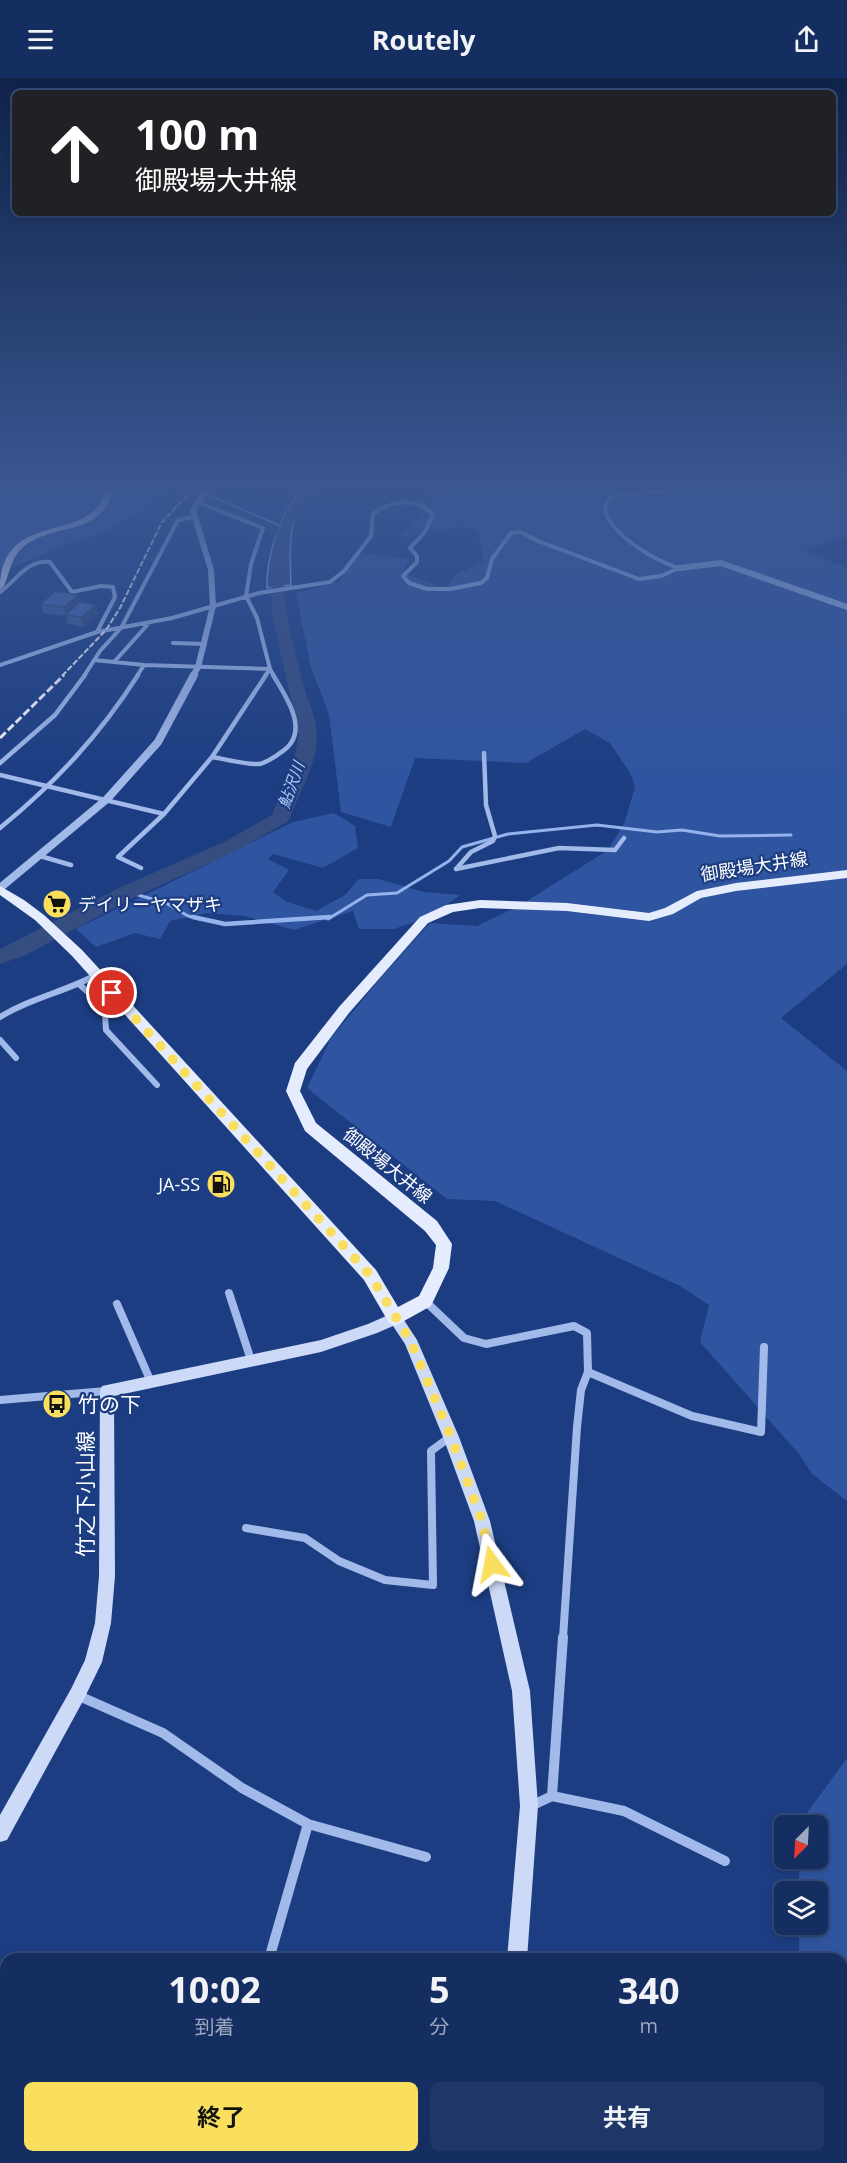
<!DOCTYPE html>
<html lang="ja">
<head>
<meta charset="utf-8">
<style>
  :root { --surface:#152e62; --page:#1e3668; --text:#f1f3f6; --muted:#9da8be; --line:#344a77; --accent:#fadf5f }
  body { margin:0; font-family:"Open Sans","Noto Sans JP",sans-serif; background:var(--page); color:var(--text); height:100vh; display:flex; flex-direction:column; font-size:22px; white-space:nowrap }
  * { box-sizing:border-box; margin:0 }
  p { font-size:20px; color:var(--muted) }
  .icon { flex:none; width:33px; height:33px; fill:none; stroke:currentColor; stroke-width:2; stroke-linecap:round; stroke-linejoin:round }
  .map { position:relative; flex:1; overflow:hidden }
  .panel { position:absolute; left:0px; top:1875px; width:848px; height:210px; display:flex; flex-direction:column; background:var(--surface); border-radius:18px 18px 0 0; box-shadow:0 3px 9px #0003,0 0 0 2px var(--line) }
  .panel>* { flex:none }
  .guide { position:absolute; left:12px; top:12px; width:824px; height:126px; border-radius:9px; box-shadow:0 3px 9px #0003,0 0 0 2px var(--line); background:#202124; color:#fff; overflow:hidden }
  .needle { width:39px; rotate:204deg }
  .fabs { position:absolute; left:774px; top:1737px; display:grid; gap:12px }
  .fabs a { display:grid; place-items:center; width:54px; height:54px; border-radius:9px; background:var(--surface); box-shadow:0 3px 9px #0003,0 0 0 2px var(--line); font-size:30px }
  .pin { position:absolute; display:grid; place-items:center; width:51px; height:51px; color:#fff; margin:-26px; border:3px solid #fff; border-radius:50%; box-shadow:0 2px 6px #0007 }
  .me { position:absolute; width:66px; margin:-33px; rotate:347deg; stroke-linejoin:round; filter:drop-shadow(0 0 4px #0008) }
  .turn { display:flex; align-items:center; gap:21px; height:126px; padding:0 24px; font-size:27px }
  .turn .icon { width:78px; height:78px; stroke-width:2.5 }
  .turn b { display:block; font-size:42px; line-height:51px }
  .eta { display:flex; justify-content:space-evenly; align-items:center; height:102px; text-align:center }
  .eta b { font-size:36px; font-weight:700; line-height:42px }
  .button { display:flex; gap:12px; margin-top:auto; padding:12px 24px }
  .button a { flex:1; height:69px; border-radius:9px; background:var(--accent); color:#111; font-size:24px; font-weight:700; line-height:69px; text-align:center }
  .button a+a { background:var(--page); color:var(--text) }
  header { display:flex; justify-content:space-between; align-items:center; height:78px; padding:0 24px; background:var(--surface); font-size:27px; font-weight:700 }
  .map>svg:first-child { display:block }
  .green { fill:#3055a0 }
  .water { fill:#354d80; stroke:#94b3ec; stroke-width:1.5 }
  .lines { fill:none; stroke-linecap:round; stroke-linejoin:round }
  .stream-far2 { stroke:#94b3ec; stroke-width:2 }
  .stream-far1 { stroke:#94b3ec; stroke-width:3 }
  .stream { stroke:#94b3ec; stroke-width:4.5 }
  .river { fill:#354d80; fill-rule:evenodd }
  .minor-far4 { stroke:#a1baea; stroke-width:4 }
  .minor-far3 { stroke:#a1baea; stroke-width:4.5 }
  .minor-far2 { stroke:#a1baea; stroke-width:6 }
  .minor-far1 { stroke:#a1baea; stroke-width:8 }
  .minor { stroke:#a1baea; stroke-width:10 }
  .tertiary-far1 { stroke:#a1baea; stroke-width:6 }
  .tertiary { stroke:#a1baea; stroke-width:8 }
  .secondary { fill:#cddaf7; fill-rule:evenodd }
  .primary { fill:#e5ecfe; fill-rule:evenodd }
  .rail-far1 { stroke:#fff; stroke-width:2; stroke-dasharray:6 2; stroke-linecap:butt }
  .rail { stroke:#fff; stroke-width:3; stroke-dasharray:8 3; stroke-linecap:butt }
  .wall { fill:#3a5993 }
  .shaded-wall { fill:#304878 }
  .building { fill:#4467ab; stroke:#304878; stroke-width:1.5 }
  .route { stroke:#fadf5f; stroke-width:10; stroke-dasharray:0 18 }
  .labels { text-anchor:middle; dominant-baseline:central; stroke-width:4.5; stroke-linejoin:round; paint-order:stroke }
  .far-water-label { font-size:16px; font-style:italic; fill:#acc4f1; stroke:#1c3d82 }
  .street-label { font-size:18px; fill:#fff; stroke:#1c3d82 }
  .poi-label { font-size:18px; fill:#fff; stroke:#1c3d82; text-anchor:start }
  .near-poi-label { font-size:21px; fill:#fff; stroke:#1c3d82; text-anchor:start }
  .near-street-label { font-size:21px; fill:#fff; stroke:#1c3d82 }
</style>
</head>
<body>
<header><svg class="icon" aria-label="menu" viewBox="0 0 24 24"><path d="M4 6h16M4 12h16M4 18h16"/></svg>Routely<svg class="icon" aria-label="share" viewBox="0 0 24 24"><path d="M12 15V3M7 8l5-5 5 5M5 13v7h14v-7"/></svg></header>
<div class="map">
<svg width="847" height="2085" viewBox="0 0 847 2085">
  <rect width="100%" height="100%" fill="#1c3d82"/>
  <path class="green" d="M0 411H168V415L105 455 74 463 0 495Z
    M417 411H847V421L836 424 847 431V458L804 472 847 490V886L781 940 847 993V1423L812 1396 799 1376 700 1264 709 1227 680 1208 495 1123 447 1121 307 1010 331 960 384 896 430 845 477 848 519 828 608 772 624 746 635 709 630 695 610 665 585 651 526 685 415 680 391 749 341 734 329 636 311 590 296 515 339 504 357 475 410 481 402 495 445 510 455 497 484 483 478 452 457 449 400 459 420 438 422 423 441 421 439 415Z
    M334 735 355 748 358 770 323 790 273 776 268 781 289 792 273 814 285 823 316 833 345 817 359 801H379L424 814 461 817 423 841 394 851H359L353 833 294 852 245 838 206 835 170 843 160 861 135 855 96 869 76 851 293 744Z
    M847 1680V2085H799V2079H842V1881H799V1847L818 1846V1814L799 1813V1781L818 1780V1748L799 1746Z
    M397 2079H480L478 2085H395Z"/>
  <path class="water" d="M301 411H311C286 439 290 471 291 507L267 510C266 476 281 437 301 411Z"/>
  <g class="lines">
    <path class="stream-far2" d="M181 411 209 417 285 450"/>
    <path class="stream-far1" d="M128 814 166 825 188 838 200 841
      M328 841 367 817 397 815 449 783 462 769 508 756 597 747 657 754 682 752 720 758 791 757"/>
    <path class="stream" d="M193 839 225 846 330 839"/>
    <path class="river" d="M305 411H317C312 418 305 425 300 433 268 484 290 555 304 608 308 624 317 641 317 657 318 684 299 715 290 740L287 744 240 771 135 819 26 877 0 886V871L121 809 226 763 272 737 294 681 299 657 272 537 271 483 276 457 287 433Z"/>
    <path class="minor-far4" d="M197 424 263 450 251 486 246 518 257 540 270 591 265 598
      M678 490C655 482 618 461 607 438 603 431 606 426 609 420L618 417 691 411
      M0 514C17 502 27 481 50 484L72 514 101 508 113 509 115 519 97 554
      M173 565 205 566
      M94 582 144 587 270 591 274 598
      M114 584 150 544
      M0 587 97 554 172 540 259 515 330 504 344 493 371 458 373 436C390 422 418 419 433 437L425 454 410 470 417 478V484L403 498 409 505 427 511H450L481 505 487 500 492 481 511 455 521 454 538 463 639 501 661 498 679 490
      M84 598 100 573 121 550 178 442 194 439
      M137 598 144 587"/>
    <path class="minor-far3" d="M212 679C226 681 245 687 259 686 265 685 275 679 280 675 312 656 287 620 273 597
      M0 685 55 637 85 597
      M0 697 164 736
      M0 750C56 704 99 658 138 597
      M40 778 71 787
      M141 790 118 779 164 736 212 679 266 597
      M456 791 559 770 615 772 624 760
      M456 791 471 774 493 763 495 758 486 727 484 675"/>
    <path class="minor-far2" d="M80 907 109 933 105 937 106 952 157 1007
      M0 939C30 920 65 914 96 897
      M0 962 16 980"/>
    <path class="minor-far1" d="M229 1215 251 1282
      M425 1223 464 1260 486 1266 574 1248 587 1255 588 1294 692 1338 761 1354 764 1269
      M117 1226 151 1304
      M0 1322 106 1313
      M246 1450 305 1460 339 1483 385 1502 433 1507 431 1373 450 1359
      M563 1560 577 1349 581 1312 588 1294"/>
    <path class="minor" d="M79 1618 163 1655 242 1710 308 1746 426 1779
      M552 1718 563 1559
      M533 1727 552 1718 624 1733 725 1783
      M269 1881 308 1746"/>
    <path class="tertiary-far1" d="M679 490 721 485 847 529
      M193 598 198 589 213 528 211 492 193 432 207 411"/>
    <path class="tertiary" d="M0 810 107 721 158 664 194 597"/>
    <path class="secondary" d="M395 1234 400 1236 417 1262 459 1359 490 1443 530 1613 538 1728 527 1881H507L520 1728 512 1613 474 1443 443 1359 405 1266 393 1248 377 1255 321 1274 114 1318 115 1498 111 1545 102 1584 83 1623 7 1762 0 1764V1737L71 1611 85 1582 95 1545 99 1498 100 1313 102 1308 321 1262 368 1246Z
      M493 2079H515V2085H493Z"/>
    <path class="primary" d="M105 411H113C104 461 46 443 19 473 11 482 9 497 4 508L0 511C0 428 95 469 105 411Z
      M847 792V800L736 813 701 820 673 836 649 843 567 833 480 830 453 834 428 845 349 935 307 991 300 1013 316 1045 437 1143 452 1166 449 1190 431 1228 395 1248 389 1245 364 1202 72 878 35 842 0 817V808L24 822 44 837 82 872 376 1192 398 1229 419 1218 433 1190 436 1167 425 1153 305 1053 286 1013 295 985 339 929 420 839 446 827 480 822 567 825 649 835 665 830 697 813 736 805Z"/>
    <path class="rail-far1" d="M62 598 106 552 120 530 162 444 193 411"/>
    <path class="rail" d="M0 660 64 597"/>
  </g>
  <path class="wall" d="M78 517 80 524 96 527 98 536 84 549 68 546 66 538 43 535 41 526Z"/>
  <path class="shaded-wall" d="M78 517 81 526 66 537 64 529Z
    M96 527 98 536 84 549 81 539Z"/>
  <path class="building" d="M55 513 78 517 64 529 41 526Z
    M80 524 96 527 81 539 65 537Z
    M343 2079H417L415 2085H341Z"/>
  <linearGradient id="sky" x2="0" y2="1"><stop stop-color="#0f2248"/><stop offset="0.58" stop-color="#3a5792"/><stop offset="1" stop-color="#3a5792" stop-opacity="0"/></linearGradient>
  <rect width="847" height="703" fill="url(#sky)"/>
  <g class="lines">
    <path class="route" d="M112 915 370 1197 410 1262 451 1359 482 1443 492 1486"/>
  </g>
  <defs>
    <g id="supermarket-disc" transform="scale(1.5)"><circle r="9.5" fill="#fadf5f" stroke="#1c3d82"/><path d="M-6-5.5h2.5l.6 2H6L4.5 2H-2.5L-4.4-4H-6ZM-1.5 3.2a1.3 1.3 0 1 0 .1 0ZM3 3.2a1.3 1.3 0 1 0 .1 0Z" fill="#111"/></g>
    <g id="fuel-disc" transform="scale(1.5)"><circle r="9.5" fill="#fadf5f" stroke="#1c3d82"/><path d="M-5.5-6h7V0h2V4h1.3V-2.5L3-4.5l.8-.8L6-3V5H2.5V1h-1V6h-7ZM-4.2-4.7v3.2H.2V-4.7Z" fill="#111"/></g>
    <g id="bus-disc" transform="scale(1.5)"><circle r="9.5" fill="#fadf5f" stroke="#1c3d82"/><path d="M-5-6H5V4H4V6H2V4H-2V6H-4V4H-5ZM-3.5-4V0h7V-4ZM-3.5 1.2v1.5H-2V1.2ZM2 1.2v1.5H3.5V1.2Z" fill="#111"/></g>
  </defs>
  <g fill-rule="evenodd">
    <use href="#supermarket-disc" x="57" y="826"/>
    <use href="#fuel-disc" x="221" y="1106"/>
    <use href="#bus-disc" x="57" y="1326"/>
  </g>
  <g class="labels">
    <g class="far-water-label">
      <text transform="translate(291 707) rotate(-70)">鮎沢川</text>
    </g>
    <g class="street-label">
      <text transform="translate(754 788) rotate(-9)">御殿場大井線</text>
      <text transform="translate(388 1087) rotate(39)">御殿場大井線</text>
    </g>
    <g class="poi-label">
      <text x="78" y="826">デイリーヤマザキ</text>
      <text x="200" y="1106" text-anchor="end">JA-SS</text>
    </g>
    <g class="near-poi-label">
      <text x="78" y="1326">竹の下</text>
    </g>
    <g class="near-street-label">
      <text transform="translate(85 1416) rotate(-90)">竹之下小山線</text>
    </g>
  </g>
</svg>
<div class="fabs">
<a><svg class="needle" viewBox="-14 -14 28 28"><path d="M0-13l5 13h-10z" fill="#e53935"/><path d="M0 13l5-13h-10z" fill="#9da8be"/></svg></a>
<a><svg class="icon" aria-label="layers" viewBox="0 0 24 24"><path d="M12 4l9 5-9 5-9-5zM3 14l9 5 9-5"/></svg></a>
</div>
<div class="pin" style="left:112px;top:915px;background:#d93025"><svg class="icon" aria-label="arrive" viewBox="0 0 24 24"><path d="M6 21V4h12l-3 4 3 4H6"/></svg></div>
<svg class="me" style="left:492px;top:1486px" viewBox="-20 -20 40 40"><path d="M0-17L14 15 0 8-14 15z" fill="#fadf5f" stroke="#fff" stroke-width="4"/></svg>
<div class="guide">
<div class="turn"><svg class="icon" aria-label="ahead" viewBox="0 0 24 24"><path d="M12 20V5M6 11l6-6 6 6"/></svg><div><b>100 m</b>御殿場大井線</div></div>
</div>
<section class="panel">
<div class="eta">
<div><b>10:02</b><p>到着</p></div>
<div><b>5</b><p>分</p></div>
<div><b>340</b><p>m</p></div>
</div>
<div class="button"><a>終了</a><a>共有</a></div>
</section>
</div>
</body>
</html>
